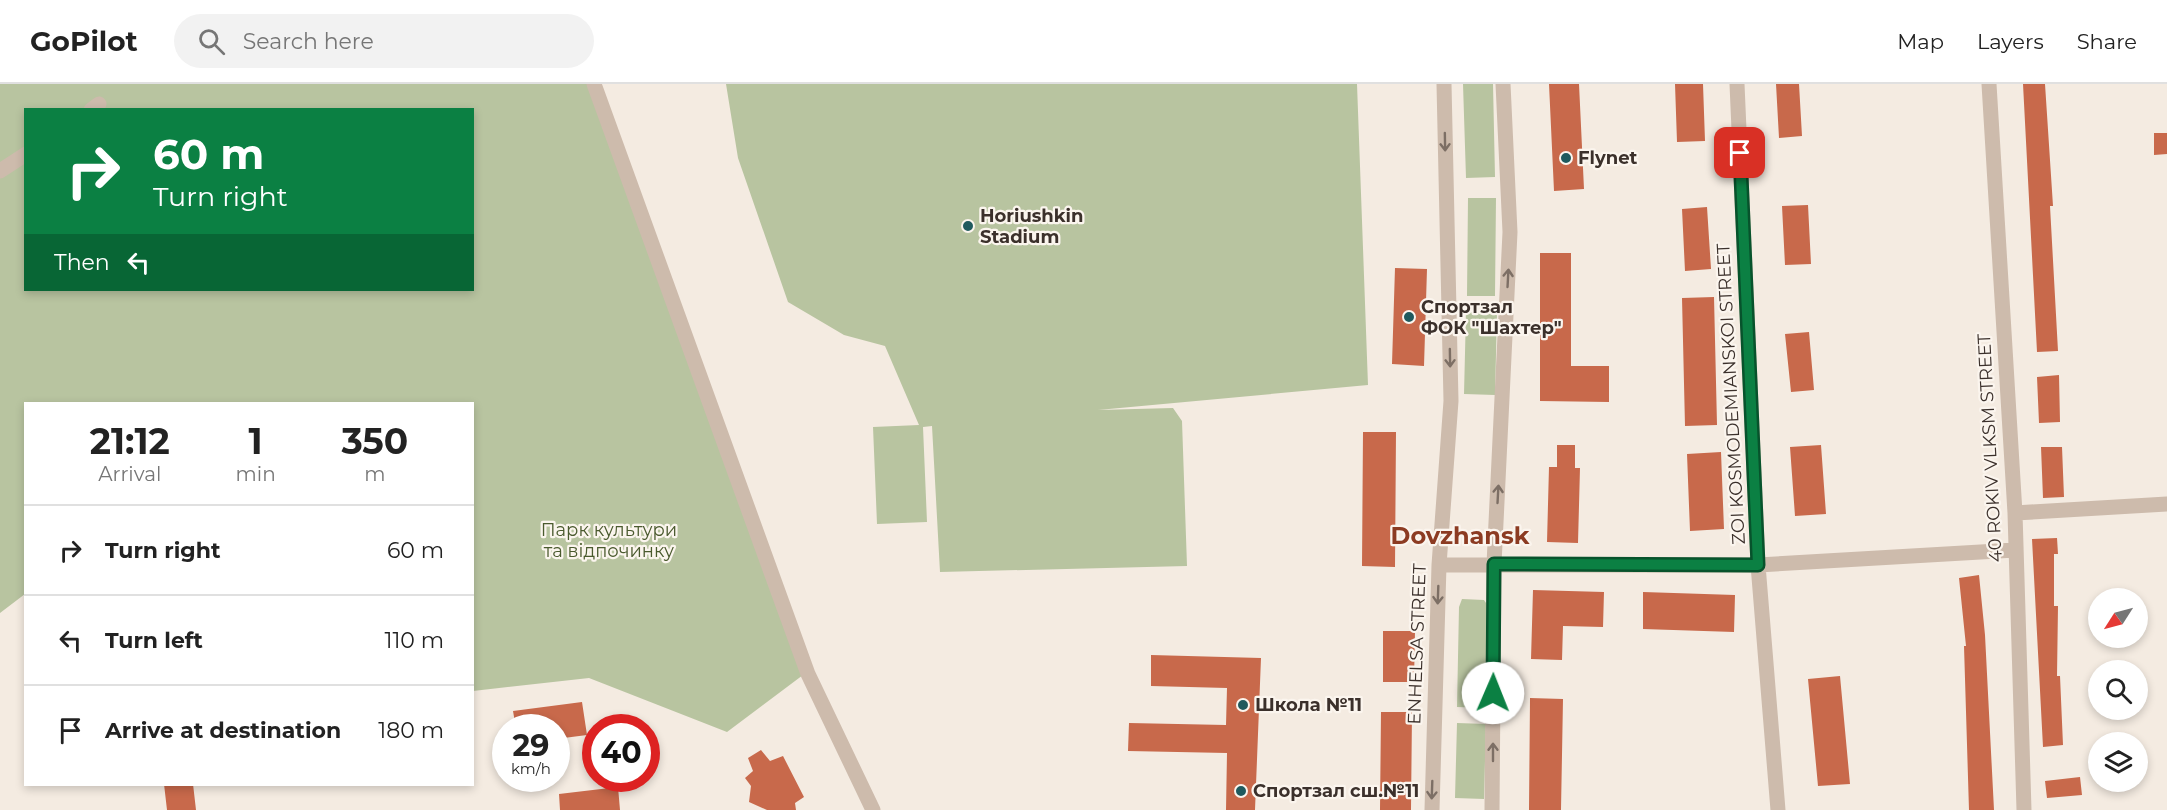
<!DOCTYPE html>
<html lang="en">
<head>
<meta charset="utf-8">
<style>
  :root { --surface:#fff; --page:#f2f2f2; --text:#222; --muted:#767676; --line:#e0e0e0 }
  body { margin:0; font-family:Montserrat,sans-serif; background:var(--page); color:var(--text); height:100vh; display:flex; flex-direction:column; font-size:22px; white-space:nowrap }
  * { box-sizing:border-box; margin:0 }
  p { font-size:20px; color:var(--muted) }
  .icon { flex:none; width:33px; height:33px; fill:none; stroke:currentColor; stroke-width:2; stroke-linecap:round; stroke-linejoin:round }
  .map { position:relative; flex:1; overflow:hidden }
  .drawer { position:absolute; left:24px; top:318px; width:450px; height:384px; display:flex; flex-direction:column; background:var(--surface); border-radius:0px; box-shadow:0 3px 9px #0003 }
  .drawer>* { flex:none }
  .top-card { position:absolute; left:24px; top:24px; width:450px; height:183px; border-radius:0px; box-shadow:0 3px 9px #0003; background:#0b8043; color:#fff; overflow:hidden }
  .needle { width:39px; rotate:234deg }
  .fabs { position:absolute; left:2088px; top:504px; display:grid; gap:12px }
  .fabs a { display:grid; place-items:center; width:60px; height:60px; border-radius:50%; background:var(--surface); box-shadow:0 3px 9px #0003; font-size:30px }
  .speed { position:absolute; left:492px; top:630px; display:flex; gap:12px; font-size:30px; font-weight:700; text-align:center }
  .speed>* { display:grid; place-content:center; width:78px; height:78px; border-radius:50%; background:var(--surface); box-shadow:0 3px 9px #0003; line-height:1 }
  .speed small { font-size:15px; font-weight:400 }
  .speed .limit { border:9px solid #d22; background:#fff; color:#111 }
  .pin { position:absolute; display:grid; place-items:center; width:51px; height:51px; color:#fff; margin:-26px; border-radius:12px; box-shadow:0 3px 9px #0006 }
  .me { position:absolute; width:66px; margin:-33px; rotate:1deg; stroke-linejoin:round; filter:drop-shadow(0 0 4px #0008) }
  .turn { display:flex; align-items:center; gap:21px; height:126px; padding:0 30px; font-size:27px }
  .turn .icon { width:78px; height:78px; stroke-width:2.5 }
  .turn b { display:block; font-size:42px; line-height:51px }
  .then { display:flex; align-items:center; height:57px; padding:0 30px; background:#0003; gap:12px; font-size:22px }
  .eta { display:flex; justify-content:space-evenly; align-items:center; height:102px; text-align:center }
  .eta b { font-size:36px; font-weight:700; line-height:42px }
  ul { padding:0; list-style:none }
  li { display:flex; align-items:center; gap:18px; height:90px; padding:0 30px; border-top:2px solid var(--line) }
  li div { flex:1 }
  li b { display:block; font-size:22px }
  li em { font-style:normal }
  header { display:flex; align-items:center; gap:36px; box-sizing:border-box; height:84px; padding:0 30px; background:var(--surface); border-bottom:2px solid var(--line) }
  header strong { font-size:28px }
  nav { display:flex; gap:33px; margin-inline-start:auto; font-size:21px }
  .search { width:420px; height:54px; background:var(--page); display:flex; align-items:center; gap:15px; box-sizing:border-box; padding:0 21px; border-radius:33px; color:var(--muted); font-size:22px }
  .map>svg:first-child { display:block }
  .green { fill:#b8c4a0; fill-rule:evenodd }
  .building { fill:#c8694b }
  .lines { fill:none; stroke-linecap:round; stroke-linejoin:round }
  .minor { stroke:#cdbbac; stroke-width:15 }
  .oneway { stroke:#7d6f65 }
  .route-casing { stroke:#07532c; stroke-width:15 }
  .route { stroke:#0b8043; stroke-width:10 }
  .poi-dot { fill:#1f5a5e; stroke:#fbf5ee; stroke-width:2 }
  .labels { text-anchor:middle; dominant-baseline:central; stroke-width:4.5; stroke-linejoin:round; paint-order:stroke }
  .poi-label { font-size:18px; font-weight:bold; fill:#3b302b; stroke:#fbf5ee; text-anchor:start }
  .street-label { font-size:18px; fill:#3b302b; stroke:#fbf5ee }
  .park-label { font-size:18px; fill:#4a5a2e; stroke:#fbf5ee }
  .district-label { font-size:24px; font-weight:bold; fill:#8c3b22; stroke:#fbf5ee }
</style>
</head>
<body>
<header>
<strong>GoPilot</strong>
<div class="search"><svg class="icon" aria-label="search" viewBox="0 0 24 24"><circle cx="10" cy="10" r="6"/><path d="M15 15l6 6"/></svg>Search here</div>
<nav><a>Map</a><a>Layers</a><a>Share</a></nav>
</header>
<div class="map">
<svg width="2167" height="726" viewBox="0 0 2167 726">
  <rect width="100%" height="100%" fill="#f4ebe1"/>
  <path class="green" d="M0 0H589L803 591 727 648 589 594 473 607 472 320H26L25 510 0 529ZM26 26H472V206H26Z
    M726 0H1357L1368 301 1098 326 1173 324 1182 337 1187 482 940 488 932 342 923 343 927 438 877 440 873 343 919 341 885 262 844 251 788 218 738 74Z
    M1463 0H1493L1495 93 1466 94Z
    M1468 114H1496L1495 212H1467Z
    M1466 228 1497 229 1495 311 1464 310Z
    M1462 515 1484 516 1486 519V624L1457 623 1459 523Z
    M1457 639 1486 640 1484 715 1455 714Z"/>
  <path class="building" d="M1549 0H1579L1584 105 1554 107Z
    M1675 0H1703L1705 57 1677 58Z
    M1776 0H1799L1802 52 1779 54Z
    M2023 0H2045L2053 122H2050L2058 267 2037 268Z
    M2154 49H2167V70L2154 71Z
    M1808 121 1811 180 1785 181 1782 122Z
    M1707 123 1711 185 1685 187 1682 125Z
    M1540 169H1571V282H1609V318L1540 317Z
    M1395 184 1427 185 1424 282 1392 280Z
    M1714 213 1717 341 1685 342 1682 214Z
    M1809 248 1814 306 1791 308 1785 250Z
    M2059 291 2060 338 2039 339 2037 293Z
    M1363 348H1396L1395 483 1362 482Z
    M1557 361H1575V384H1580L1578 459 1547 458 1549 383H1557Z
    M1821 361 1826 430 1795 432 1790 363Z
    M2041 363H2062L2064 413 2043 414Z
    M1721 368 1724 445 1690 447 1687 370Z
    M2057 454 2058 470H2054V522H2058L2057 592H2060L2063 661 2043 663 2032 455Z
    M1979 491 1985 551 1994 726H1969L1964 562H1966L1959 494Z
    M1533 506 1604 508 1603 543 1563 542 1562 576 1531 575Z
    M1643 508 1735 511 1734 548 1643 545Z
    M1383 547H1415L1414 598H1383Z
    M1151 571 1261 574 1255 726H1226L1227 669 1128 667 1129 639 1226 641 1227 604 1151 602Z
    M1840 592 1850 700 1818 702 1808 595Z
    M1530 614 1563 615 1561 726H1529Z
    M582 618 587 651 556 655V644H516L513 627Z
    M1381 628H1412L1411 726H1380Z
    M761 666 770 677 783 672 804 713 795 719 796 726H767L749 718 751 702 745 694 753 687 748 674Z
    M2080 693 2082 711 2047 714 2045 697Z
    M164 700H193L196 726H167Z
    M618 703 620 726H560L559 710Z"/>
  <g class="lines">
    <path class="minor" d="M594 0 808 590 873 726
      M1737 0 1758 481 1778 726
      M1989 0 2015 429 2024 726
      M91 26 99 20
      M0 87 26 70
      M2015 429 2167 420
      M1439 481H1758L2015 466
      M1432 726 1439 481 1451 317 1444 0
      M1492 726 1494 480 1510 148 1503 0"/>
  </g>
  <defs><path id="oneway-shaft" d="M-6 0H5M1.5-3L5.5 0L1.5 3" fill="none" stroke-width="1.6" stroke-linecap="round" stroke-linejoin="round" transform="scale(1.5)"/></defs>
  <g class="oneway">
    <use href="#oneway-shaft" transform="translate(1445 58) rotate(89)"/>
    <use href="#oneway-shaft" transform="translate(1508 194) rotate(-87)"/>
    <use href="#oneway-shaft" transform="translate(1450 274) rotate(89)"/>
    <use href="#oneway-shaft" transform="translate(1498 410) rotate(-87)"/>
    <use href="#oneway-shaft" transform="translate(1438 511) rotate(92)"/>
    <use href="#oneway-shaft" transform="translate(1493 668) rotate(-90)"/>
    <use href="#oneway-shaft" transform="translate(1432 706) rotate(92)"/>
  </g>
  <g class="lines">
    <g class="route-casing">
      <path id="route" d="M1493 609 1494 480 1758 481 1740 69"/>
    </g>
    <use href="#route" class="route"/>
  </g>
  <g class="poi-dot">
    <circle cx="1566" cy="74" r="6"/>
    <circle cx="968" cy="142" r="6"/>
    <circle cx="1409" cy="233" r="6"/>
    <circle cx="1243" cy="621" r="6"/>
    <circle cx="1241" cy="707" r="6"/>
  </g>
  <g class="labels">
    <g class="poi-label">
      <text x="1578" y="74">Flynet</text>
      <text x="980" y="132">Horiushkin<tspan x="980" dy="21">Stadium</tspan></text>
      <text x="1421" y="223">Спортзал<tspan x="1421" dy="21">ФОК "Шахтер"</tspan></text>
      <text x="1255" y="621">Школа №11</text>
      <text x="1253" y="707">Спортзал сш.№11</text>
    </g>
    <g class="street-label">
      <text transform="translate(1731 310) rotate(-93)">ZOI KOSMODEMIANSKOI STREET</text>
      <text transform="translate(1990 364) rotate(-93)">40 ROKIV VLKSM STREET</text>
      <text transform="translate(1417 560) rotate(-88)">ENHELSA STREET</text>
    </g>
    <g class="park-label">
      <text x="609" y="446">Парк культури<tspan x="609" dy="21">та відпочинку</tspan></text>
    </g>
    <g class="district-label">
      <text x="1460" y="451">Dovzhansk</text>
    </g>
  </g>
</svg>
<div class="fabs">
<a><svg class="needle" viewBox="-14 -14 28 28"><path d="M0-13l5 13h-10z" fill="#e53935"/><path d="M0 13l5-13h-10z" fill="#767676"/></svg></a>
<a><svg class="icon" aria-label="search" viewBox="0 0 24 24"><circle cx="10" cy="10" r="6"/><path d="M15 15l6 6"/></svg></a>
<a><svg class="icon" aria-label="layers" viewBox="0 0 24 24"><path d="M12 4l9 5-9 5-9-5zM3 14l9 5 9-5"/></svg></a>
</div>
<div class="speed"><div>29<small>km/h</small></div><div class="limit">40</div></div>
<div class="pin" style="left:1740px;top:69px;background:#d93025"><svg class="icon" aria-label="arrive" viewBox="0 0 24 24"><path d="M6 21V4h12l-3 4 3 4H6"/></svg></div>
<svg class="me" style="left:1493px;top:609px" viewBox="-20 -20 40 40"><circle r="19" fill="#fff"/><path d="M0-13L10 11 0 6-10 11z" fill="#0b8043"/></svg>
<div class="top-card">
<div class="turn"><svg class="icon" aria-label="right" viewBox="0 0 24 24"><path d="M7 20v-9h11M14 6l5 5-5 5"/></svg><div><b>60 m</b>Turn right</div></div>
<div class="then">Then<svg class="icon" aria-label="left" viewBox="0 0 24 24"><path d="M17 20v-9H6M10 6l-5 5 5 5"/></svg></div>
</div>
<section class="drawer">
<div class="eta">
<div><b>21:12</b><p>Arrival</p></div>
<div><b>1</b><p>min</p></div>
<div><b>350</b><p>m</p></div>
</div>
<ul>
<li><svg class="icon" aria-label="right" viewBox="0 0 24 24"><path d="M7 20v-9h11M14 6l5 5-5 5"/></svg><div><b>Turn right</b></div><em>60 m</em></li>
<li><svg class="icon" aria-label="left" viewBox="0 0 24 24"><path d="M17 20v-9H6M10 6l-5 5 5 5"/></svg><div><b>Turn left</b></div><em>110 m</em></li>
<li><svg class="icon" aria-label="arrive" viewBox="0 0 24 24"><path d="M6 21V4h12l-3 4 3 4H6"/></svg><div><b>Arrive at destination</b></div><em>180 m</em></li>
</ul>
</section>
</div>
</body>
</html>
